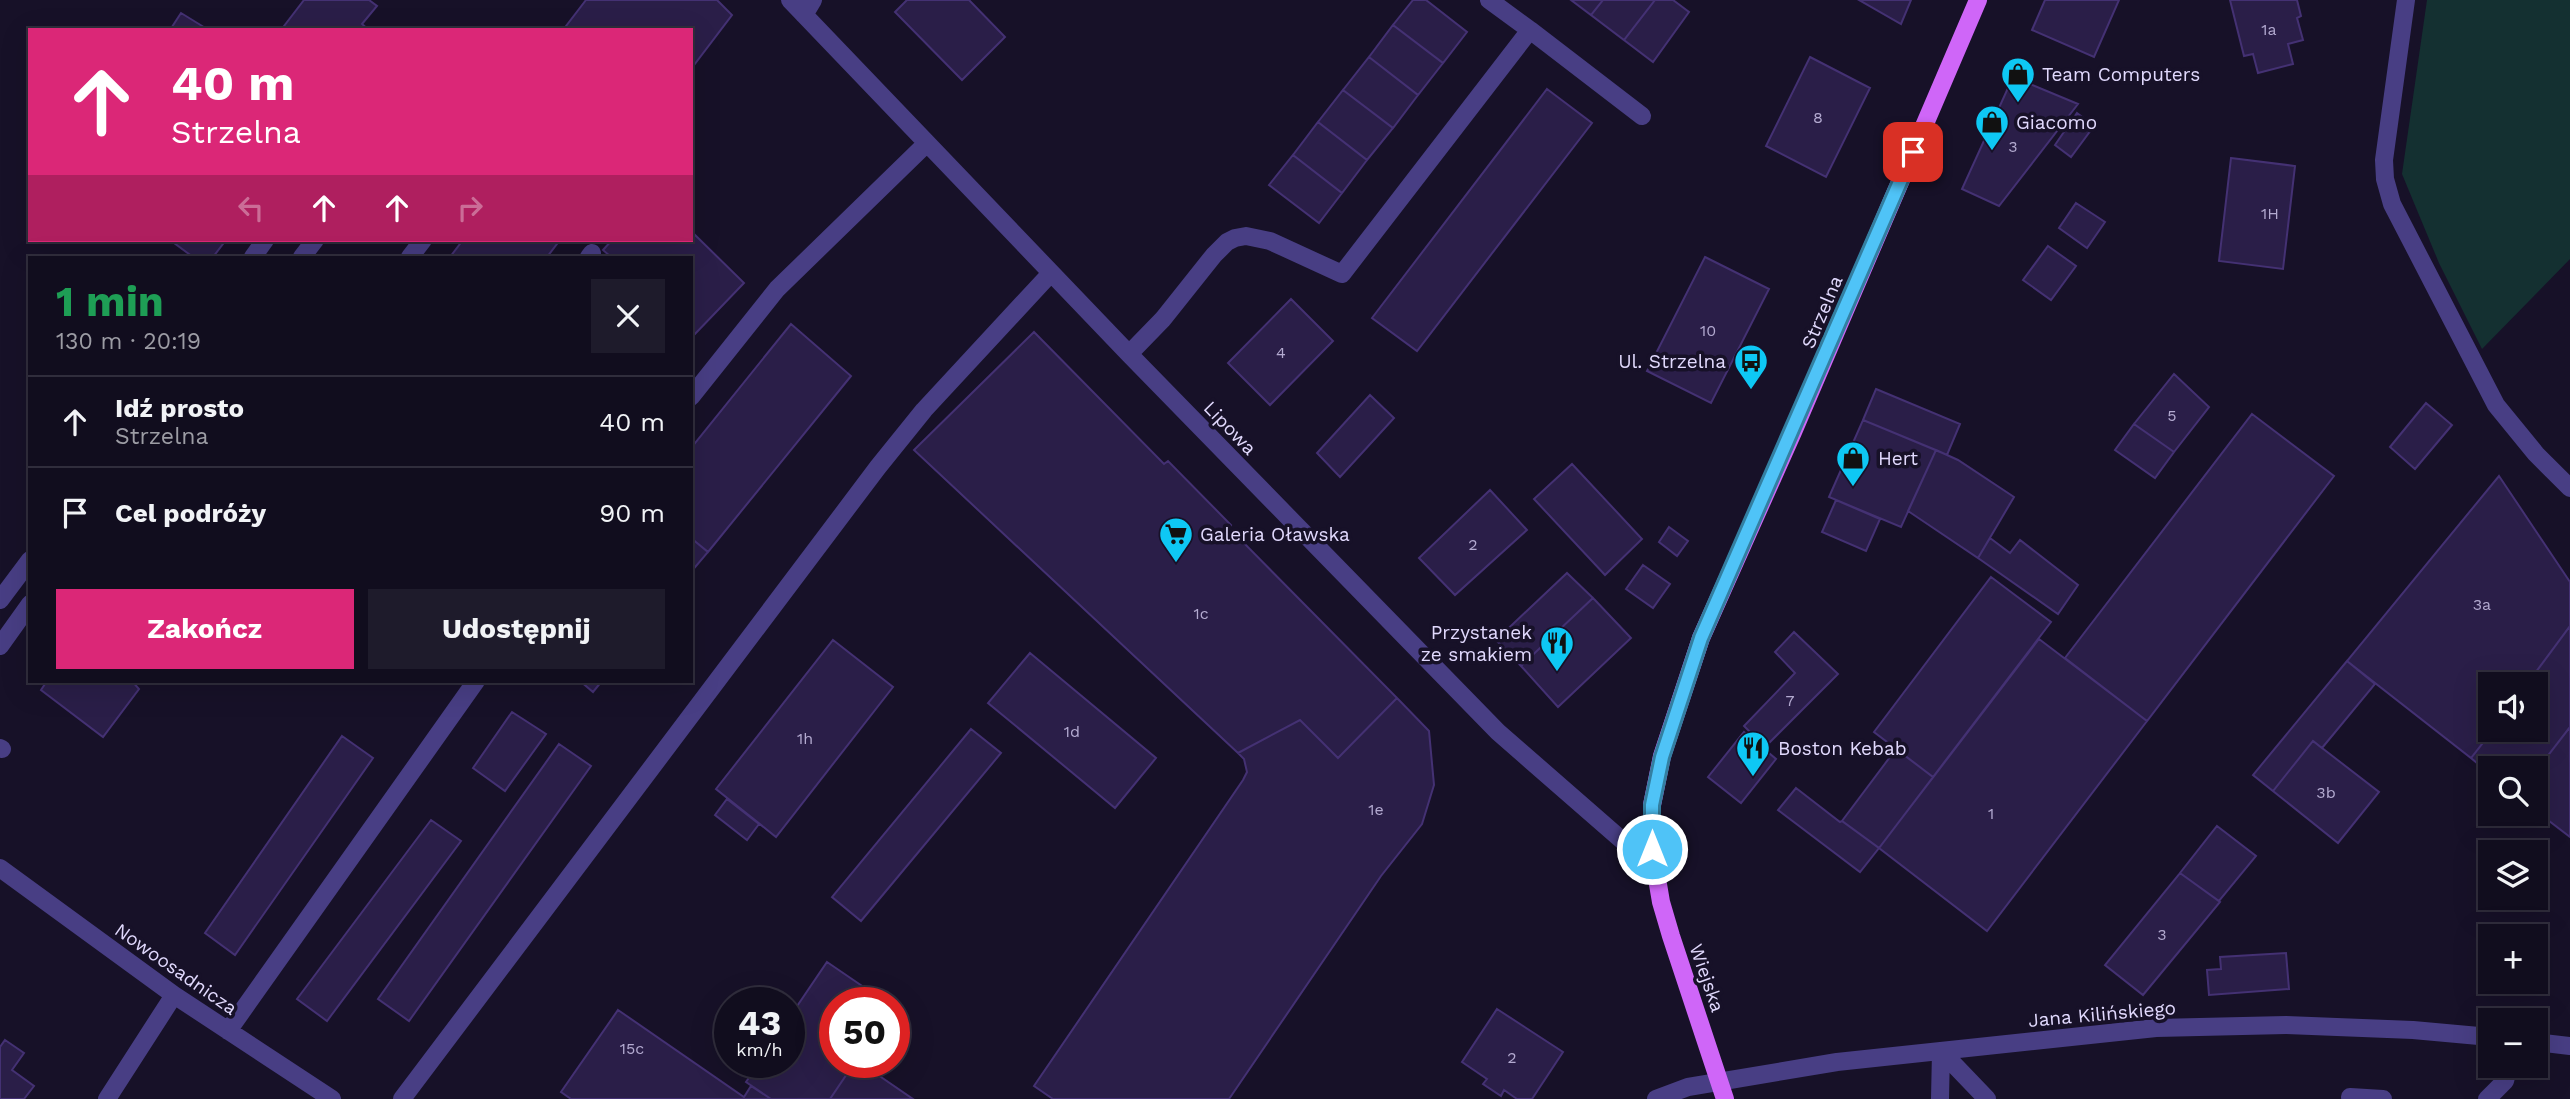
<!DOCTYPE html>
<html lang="pl">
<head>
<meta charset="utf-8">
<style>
  :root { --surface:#110d1e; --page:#1e1b2b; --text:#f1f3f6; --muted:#9c9ca4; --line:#302d3c; --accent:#db2777 }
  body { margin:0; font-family:"Work Sans",sans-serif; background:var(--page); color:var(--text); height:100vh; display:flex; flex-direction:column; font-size:26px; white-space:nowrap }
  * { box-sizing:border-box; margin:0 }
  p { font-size:23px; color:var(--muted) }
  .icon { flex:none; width:38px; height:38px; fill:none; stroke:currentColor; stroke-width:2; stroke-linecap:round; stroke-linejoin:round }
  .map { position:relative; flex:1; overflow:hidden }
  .details { position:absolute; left:28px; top:256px; width:665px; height:427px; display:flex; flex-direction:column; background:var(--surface); border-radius:0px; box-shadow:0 7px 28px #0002,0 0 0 2px var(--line) }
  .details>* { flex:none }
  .banner { position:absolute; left:28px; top:28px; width:665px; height:214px; border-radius:0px; box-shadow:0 7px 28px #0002,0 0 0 2px var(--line); background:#db2777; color:#fff; overflow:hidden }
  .controls { position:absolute; left:2478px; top:672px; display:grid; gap:14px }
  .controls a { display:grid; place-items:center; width:70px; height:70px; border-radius:0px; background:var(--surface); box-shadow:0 7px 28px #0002,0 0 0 2px var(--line); font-size:35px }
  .speed { position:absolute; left:714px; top:987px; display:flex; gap:14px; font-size:35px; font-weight:700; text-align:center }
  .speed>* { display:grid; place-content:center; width:91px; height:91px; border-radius:50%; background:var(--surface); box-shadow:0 7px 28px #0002,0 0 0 2px var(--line); line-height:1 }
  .speed small { font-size:18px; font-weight:400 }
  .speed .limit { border:10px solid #d22; background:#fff; color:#111 }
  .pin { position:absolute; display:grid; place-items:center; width:60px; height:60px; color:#fff; margin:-30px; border-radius:14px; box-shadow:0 4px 10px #0006 }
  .me { position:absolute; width:77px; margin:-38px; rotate:0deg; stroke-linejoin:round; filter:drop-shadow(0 0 5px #0008) }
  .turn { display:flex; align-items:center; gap:24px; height:147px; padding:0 28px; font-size:32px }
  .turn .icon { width:91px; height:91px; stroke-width:2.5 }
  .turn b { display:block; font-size:49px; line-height:60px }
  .lanes { display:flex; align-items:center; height:66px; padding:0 28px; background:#0003; justify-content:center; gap:35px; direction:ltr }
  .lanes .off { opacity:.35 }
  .round { display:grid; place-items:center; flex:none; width:74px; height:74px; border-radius:0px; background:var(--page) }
  .summary { display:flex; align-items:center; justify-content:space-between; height:119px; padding:0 28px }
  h1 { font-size:42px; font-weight:700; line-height:52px; color:#1e9e55 }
  .action { display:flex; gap:14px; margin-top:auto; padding:14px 28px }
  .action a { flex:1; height:80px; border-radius:0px; background:var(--accent); color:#fff; font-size:28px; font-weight:700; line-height:80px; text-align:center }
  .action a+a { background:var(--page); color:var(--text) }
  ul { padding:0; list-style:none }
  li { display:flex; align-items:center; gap:21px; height:91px; padding:0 28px; border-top:2px solid var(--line) }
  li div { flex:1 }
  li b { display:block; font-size:26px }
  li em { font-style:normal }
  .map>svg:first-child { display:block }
  .green { fill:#143031 }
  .building { fill:#2a1e48; stroke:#443173; stroke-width:2 }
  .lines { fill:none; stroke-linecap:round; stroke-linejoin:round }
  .minor { stroke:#483e84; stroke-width:18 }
  .major { stroke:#cf66f8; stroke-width:18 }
  .route-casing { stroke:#337fa1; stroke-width:18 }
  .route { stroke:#4fc3f7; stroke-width:12 }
  .labels { text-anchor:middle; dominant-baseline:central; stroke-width:7; stroke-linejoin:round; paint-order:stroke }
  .number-label { font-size:16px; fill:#b3aad0 }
  .poi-label { font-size:19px; fill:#e1d9fd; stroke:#171128; text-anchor:start }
  .street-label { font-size:19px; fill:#e1d9fd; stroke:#171128 }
</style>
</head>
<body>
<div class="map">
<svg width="2570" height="1099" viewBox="0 0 2570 1099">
  <rect width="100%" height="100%" fill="#171128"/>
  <path class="green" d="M2427 0H2570V259L2482 349 2439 263 2402 174Z"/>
  <path class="building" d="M304 0H369L377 6 362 24 369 30H281Z
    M586 0H717L732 15 691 69V30H563Z
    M907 0H969L1005 37 962 80 895 12Z
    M1413 0H1426L1467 32 1443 63 1393 25Z
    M1571 0H1603L1591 15Z
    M1603 0H1655L1624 40 1591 15Z
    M1655 0H1673L1689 12 1653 62 1624 40Z
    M1859 0H1911L1901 24Z
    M2045 0H2119L2094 57 2032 30Z
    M2230 0H2297L2301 16 2297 18 2303 40 2288 44 2293 64 2258 73 2253 54 2244 56Z
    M181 13 207 29 170 30Z
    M1393 25 1443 63 1418 95 1369 57Z
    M1369 57 1418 95 1393 128 1343 90Z
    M1810 57 1870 88 1826 177 1766 146Z
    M2013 77 2078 104 1999 206 1962 189Z
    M1547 89 1592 123 1417 351 1372 318Z
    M1343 90 1393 128 1367 160 1318 122Z
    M2077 113 2094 126 2071 157 2055 145Z
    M1318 122 1367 160 1342 193 1293 155Z
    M1293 155 1342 193 1319 223 1269 185Z
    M2231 158 2295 166 2283 269 2219 261Z
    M2076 203 2105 222 2087 248 2059 228Z
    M691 231 744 283 693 336 691 257H611L603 250 612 240H691Z
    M170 240H226L213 257H193Z
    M463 240H560L547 257H450Z
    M2048 246 2076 266 2051 300 2023 280Z
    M1705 257 1769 289 1711 403 1647 371Z
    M1291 299 1333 341 1270 405 1228 363Z
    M791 324 851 376 708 552 691 538V448Z
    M1034 332 1164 464 1168 461 1231 525 1229 528 1397 698 1338 758 1300 720 1238 753 914 450Z
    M2174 374 2209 407 2174 452 2134 424Z
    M1876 389 1960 424 1947 455 1863 420Z
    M1370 395 1394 418 1340 477 1317 453Z
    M2426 403 2452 425 2415 469 2390 447Z
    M2252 414 2334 476 2147 721 2065 658Z
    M1863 420 1936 450 1901 527 1829 497Z
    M2134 424 2174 452 2155 478 2115 450Z
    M1936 450 1958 460 2014 497 1978 558 1908 511Z
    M1572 464 1642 539 1605 575 1534 499Z
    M2499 476 2570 582V626L2527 684H2490V730H2493L2471 758 2347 661Z
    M1490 490 1527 530 1455 595 1419 558Z
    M1836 500 1880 519 1866 551 1822 532Z
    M1669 527 1688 541 1677 556 1659 542Z
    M691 538 708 552 691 572Z
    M1990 538 2010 553 2020 540 2078 585 2058 614 1978 558Z
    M1643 565 1670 584 1653 608 1626 589Z
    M1567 573 1593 598 1521 666 1496 640Z
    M1991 577 2051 622 1933 777 1874 732Z
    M1593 598 1631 638 1558 707 1521 666Z
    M2570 626V727L2536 771V768H2490V774L2471 758 2493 730H2536V684H2527Z
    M1794 632 1838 674 1765 747 1744 726 1795 673 1775 652Z
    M2039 639 2147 721 1987 931 1879 848Z
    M833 640 893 687 776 837 716 789Z
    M1030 653 1156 758 1115 808 988 703Z
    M2347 661 2375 684 2322 748 2313 741 2273 791 2253 775Z
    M47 681H132L139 689 103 737 41 690Z
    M580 681H602L593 692Z
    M1397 698 1429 731 1434 785 1422 824 1381 876 1229 1099H1053L1034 1086 1243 780 1247 772 1244 759 1238 753 1300 720 1338 758Z
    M512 712 546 734 505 791 473 768Z
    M2570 727V837L2536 811V771Z
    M971 729 1001 753 861 921 832 897Z
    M1744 732 1776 759 1741 803 1708 777Z
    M342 736 373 758 235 955 205 933Z
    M2313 741 2379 792 2338 843 2273 791Z
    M559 744 591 766 409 1021 378 999Z
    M1896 749 1933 777 1879 848 1842 821Z
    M1796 788 1840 822 1842 821 1879 848 1860 872 1778 810Z
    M727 799 759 824 747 840 715 815Z
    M431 820 461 841 327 1021 297 999Z
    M2217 826 2256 856 2219 901 2180 873Z
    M2180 873 2220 902 2143 995 2105 965Z
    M2286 953 2289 989 2209 995 2207 970 2221 969 2220 957Z
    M827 962 887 1003H835V1062H855L830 1099H771L746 1082 760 1062H789V1018Z
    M1497 1009 1563 1052 1532 1099H1517L1504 1090 1501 1096 1483 1084 1487 1079 1462 1062Z
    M618 1010 744 1097 751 1086 771 1099H571L561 1092Z
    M5 1040 24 1053 12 1070 34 1086 24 1099H0V1047Z
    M855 1062H859L913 1099H830Z"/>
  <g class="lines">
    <path class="minor" d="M790 0 1129 354 1498 732 1655 869
      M2406 0 2384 160 2385 179 2392 204 2496 405 2536 454 2570 488
      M804 15 813 0
      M1530 30 1642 116
      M253 257 265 240
      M302 257 315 240
      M410 257 423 240
      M589 257 592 253
      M1129 354 1163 319 1214 255 1227 242 1235 238 1246 236 1270 241 1342 274 1530 30 1489 0
      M691 397 777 289 926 144
      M0 600 30 560
      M0 646 30 604
      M0 748 2 749
      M0 868 174 995 332 1099
      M228 1031 476 681
      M2536 1042 2570 1046
      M1941 1051 1987 1099
      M2350 1097 2383 1099
      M107 1099 174 995
      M402 1099 878 467 924 410 1051 273
      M1656 1099 1688 1087 1837 1062 2156 1028 2286 1025 2413 1030 2490 1037
      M1940 1099 1941 1051
      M2487 1099 2505 1081 2509 1066"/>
    <path class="major" d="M1725 1099 1671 936 1661 902 1652 849V805L1662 756 1701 638 1793 432 1978 0"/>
  </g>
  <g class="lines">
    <g class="route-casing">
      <path id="route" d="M1652 849V805L1662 757 1701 638 1913 152"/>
    </g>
    <use href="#route" class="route"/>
  </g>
  <defs>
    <g id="shop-pin" transform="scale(1.75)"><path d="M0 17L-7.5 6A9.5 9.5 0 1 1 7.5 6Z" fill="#0ec8f4" stroke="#171128"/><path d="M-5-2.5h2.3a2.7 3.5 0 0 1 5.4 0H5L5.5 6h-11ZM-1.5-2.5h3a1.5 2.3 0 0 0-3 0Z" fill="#111"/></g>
    <g id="bus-pin" transform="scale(1.75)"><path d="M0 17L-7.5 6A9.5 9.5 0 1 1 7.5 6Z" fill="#0ec8f4" stroke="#171128"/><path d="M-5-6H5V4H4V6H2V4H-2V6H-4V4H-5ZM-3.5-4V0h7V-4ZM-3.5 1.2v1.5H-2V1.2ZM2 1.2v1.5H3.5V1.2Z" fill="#111"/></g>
    <g id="supermarket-pin" transform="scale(1.75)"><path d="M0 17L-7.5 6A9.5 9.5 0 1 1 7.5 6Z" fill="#0ec8f4" stroke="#171128"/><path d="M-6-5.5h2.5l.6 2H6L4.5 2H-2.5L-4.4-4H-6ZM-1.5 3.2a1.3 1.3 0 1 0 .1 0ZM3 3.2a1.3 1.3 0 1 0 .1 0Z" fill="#111"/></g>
    <g id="restaurant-pin" transform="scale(1.75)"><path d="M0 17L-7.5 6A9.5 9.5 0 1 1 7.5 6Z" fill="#0ec8f4" stroke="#171128"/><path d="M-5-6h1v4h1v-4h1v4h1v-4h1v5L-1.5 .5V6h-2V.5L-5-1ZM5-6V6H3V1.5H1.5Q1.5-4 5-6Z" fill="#111"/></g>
  </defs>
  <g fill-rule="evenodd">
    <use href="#shop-pin" x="2018" y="74"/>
    <use href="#shop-pin" x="1992" y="122"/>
    <use href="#bus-pin" x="1751" y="361"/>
    <use href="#shop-pin" x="1853" y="458"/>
    <use href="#supermarket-pin" x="1176" y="534"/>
    <use href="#restaurant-pin" x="1557" y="643"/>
    <use href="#restaurant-pin" x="1753" y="748"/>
  </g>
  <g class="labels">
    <g class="number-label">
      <text x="2269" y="29">1a</text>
      <text x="1818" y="117">8</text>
      <text x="2013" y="146">3</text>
      <text x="2270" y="213">1H</text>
      <text x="1708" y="330">10</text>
      <text x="1281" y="352">4</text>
      <text x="2172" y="415">5</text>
      <text x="1473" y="544">2</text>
      <text x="2482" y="604">3a</text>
      <text x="1201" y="613">1c</text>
      <text x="1790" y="700">7</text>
      <text x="1072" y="731">1d</text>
      <text x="805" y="738">1h</text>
      <text x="2326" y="792">3b</text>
      <text x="1376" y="809">1e</text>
      <text x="1991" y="813">1</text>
      <text x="2162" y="934">3</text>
      <text x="632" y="1048">15c</text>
      <text x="1512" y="1057">2</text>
    </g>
    <g class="poi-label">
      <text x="2042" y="74">Team Computers</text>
      <text x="2016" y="122">Giacomo</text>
      <text x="1726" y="361" text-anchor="end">Ul. Strzelna</text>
      <text x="1878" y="458">Hert</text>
      <text x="1200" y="534">Galeria Oławska</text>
      <text x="1532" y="632" text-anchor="end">Przystanek<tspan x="1532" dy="22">ze smakiem</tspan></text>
      <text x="1778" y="748">Boston Kebab</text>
    </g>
    <g class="street-label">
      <text transform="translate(1822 312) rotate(-67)">Strzelna</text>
      <text transform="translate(1230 428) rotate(46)">Lipowa</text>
      <text transform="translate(176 969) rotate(35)">Nowoosadnicza</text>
      <text transform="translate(1707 978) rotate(71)">Wiejska</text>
      <text transform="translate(2102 1014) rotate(-5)">Jana Kilińskiego</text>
    </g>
  </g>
</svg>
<div class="controls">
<a><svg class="icon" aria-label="sound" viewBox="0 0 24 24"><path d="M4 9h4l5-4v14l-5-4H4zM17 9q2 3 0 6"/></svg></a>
<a><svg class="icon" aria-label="search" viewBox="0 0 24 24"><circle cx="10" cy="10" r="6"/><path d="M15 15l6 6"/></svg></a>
<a><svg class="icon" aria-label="layers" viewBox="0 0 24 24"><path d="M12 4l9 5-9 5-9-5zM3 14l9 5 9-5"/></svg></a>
<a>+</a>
<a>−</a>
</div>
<div class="speed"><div>43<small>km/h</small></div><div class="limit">50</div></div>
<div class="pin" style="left:1913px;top:152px;background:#d93025"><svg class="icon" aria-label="arrive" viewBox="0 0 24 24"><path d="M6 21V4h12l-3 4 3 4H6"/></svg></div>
<svg class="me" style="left:1652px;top:849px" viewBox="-20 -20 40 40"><circle r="17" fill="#4fc3f7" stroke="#fff" stroke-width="3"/><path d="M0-11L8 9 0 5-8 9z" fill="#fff"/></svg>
<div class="banner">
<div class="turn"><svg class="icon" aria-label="ahead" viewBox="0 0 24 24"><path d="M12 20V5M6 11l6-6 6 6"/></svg><div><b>40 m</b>Strzelna</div></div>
<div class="lanes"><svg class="icon off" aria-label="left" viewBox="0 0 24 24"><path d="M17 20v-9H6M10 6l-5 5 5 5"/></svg><svg class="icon" aria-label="ahead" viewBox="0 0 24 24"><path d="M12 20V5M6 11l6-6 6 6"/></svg><svg class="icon" aria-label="ahead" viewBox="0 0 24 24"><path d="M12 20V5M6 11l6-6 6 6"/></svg><svg class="icon off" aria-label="right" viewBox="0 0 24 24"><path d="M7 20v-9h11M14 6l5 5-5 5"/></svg></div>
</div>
<section class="details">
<div class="summary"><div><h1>1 min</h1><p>130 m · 20:19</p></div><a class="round"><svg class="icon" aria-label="close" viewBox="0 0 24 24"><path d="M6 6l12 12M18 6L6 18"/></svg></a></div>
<ul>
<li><svg class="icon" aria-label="ahead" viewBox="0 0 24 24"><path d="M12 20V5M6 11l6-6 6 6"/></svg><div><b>Idź prosto</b><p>Strzelna</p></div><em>40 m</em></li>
<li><svg class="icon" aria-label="arrive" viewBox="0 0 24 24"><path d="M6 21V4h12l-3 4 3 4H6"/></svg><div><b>Cel podróży</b></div><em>90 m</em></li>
</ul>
<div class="action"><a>Zakończ</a><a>Udostępnij</a></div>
</section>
</div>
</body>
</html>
